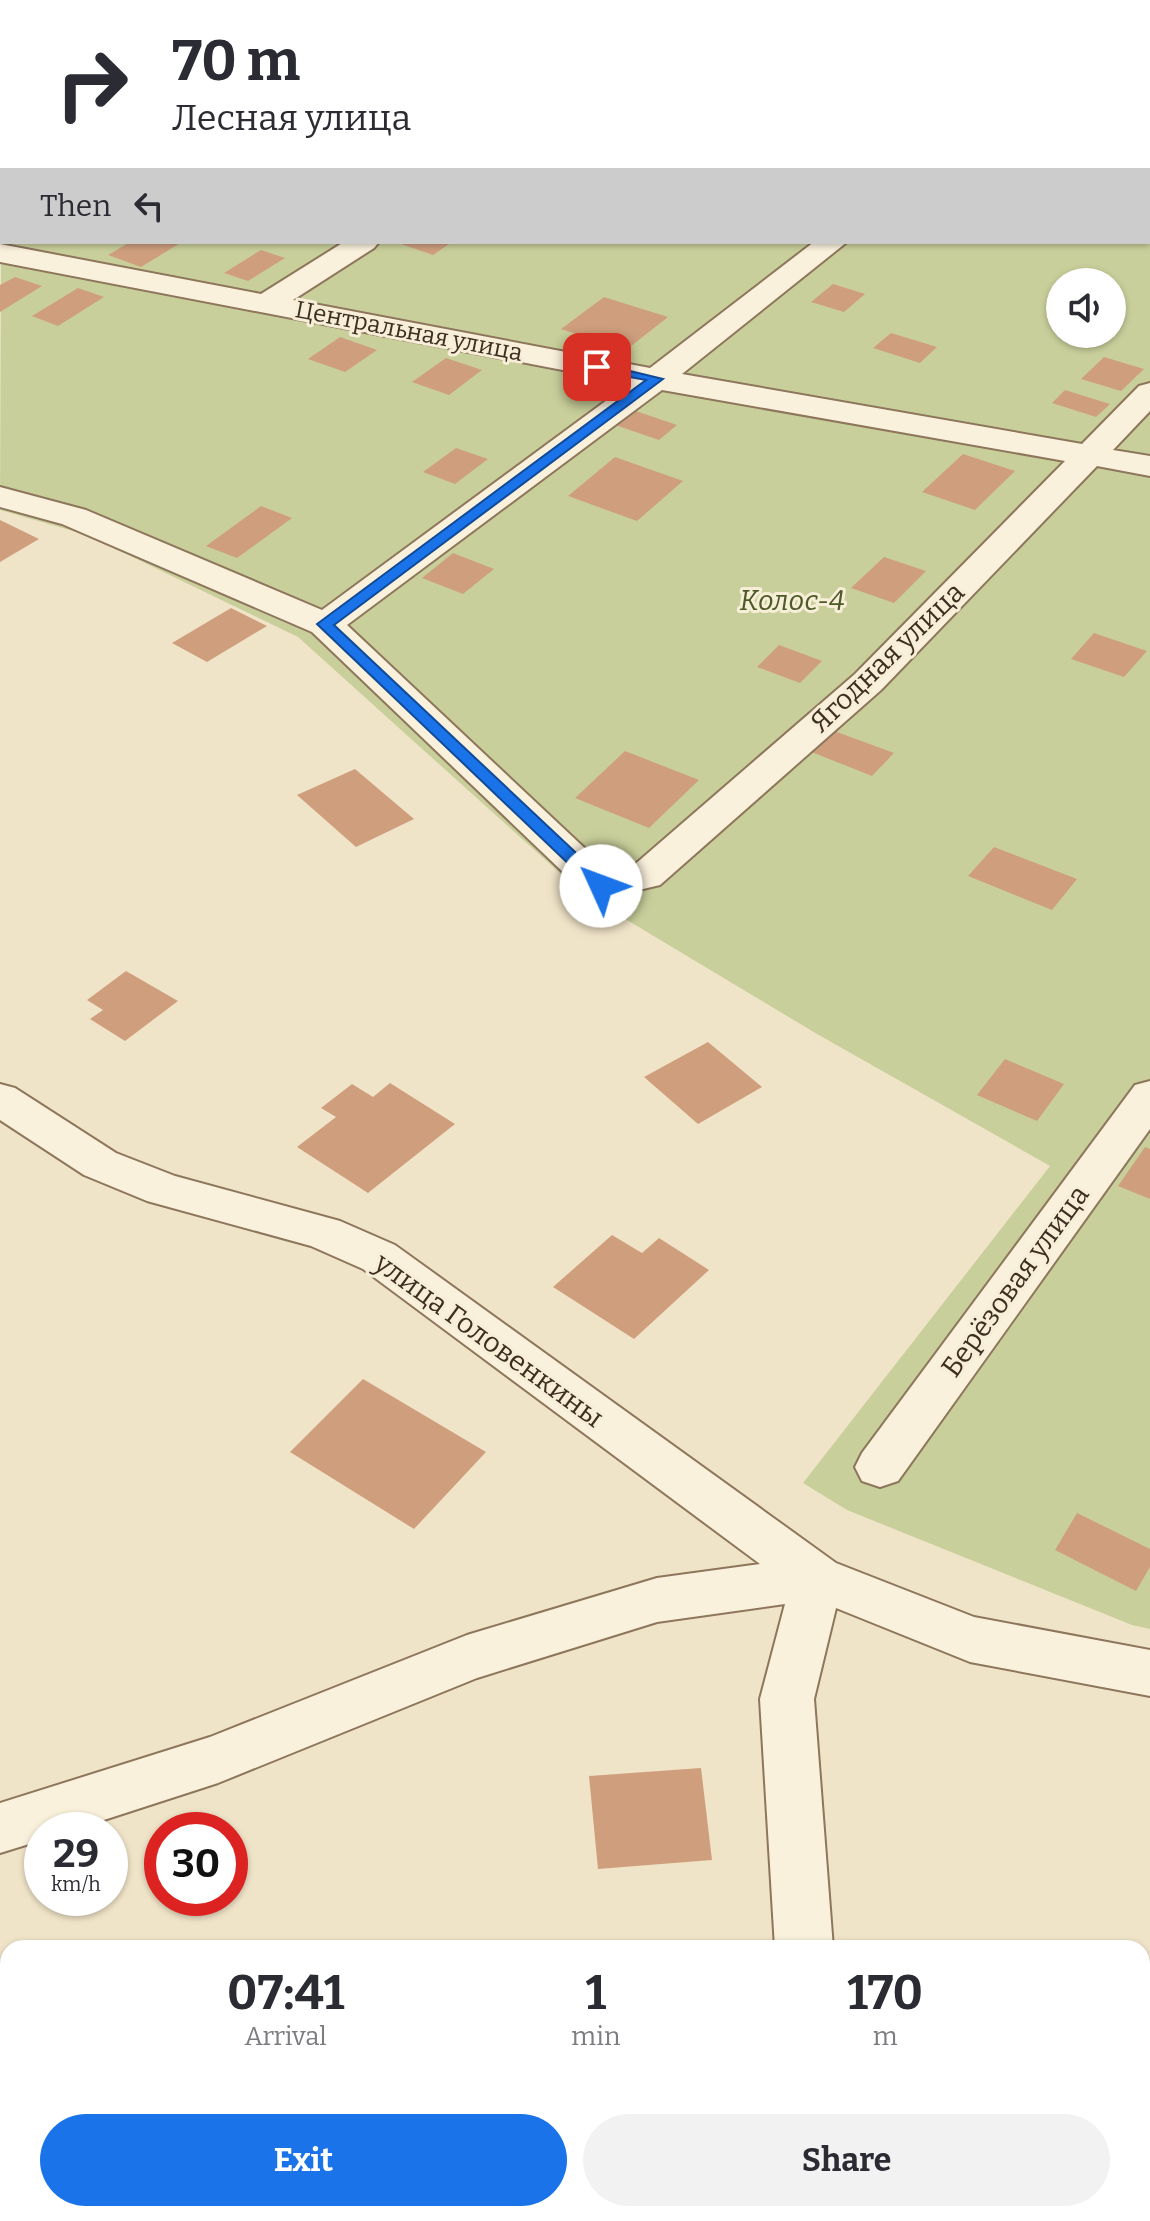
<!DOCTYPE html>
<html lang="en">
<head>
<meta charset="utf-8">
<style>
  :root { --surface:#fff; --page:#f2f2f3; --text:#2b2b33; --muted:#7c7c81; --accent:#1a73e8 }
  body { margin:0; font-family:Bitter,serif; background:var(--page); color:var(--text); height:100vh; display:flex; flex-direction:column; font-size:30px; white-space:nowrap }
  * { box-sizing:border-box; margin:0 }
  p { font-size:26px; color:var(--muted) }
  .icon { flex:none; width:44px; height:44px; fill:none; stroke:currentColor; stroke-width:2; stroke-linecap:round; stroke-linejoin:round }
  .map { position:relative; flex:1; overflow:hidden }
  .details { position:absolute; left:0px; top:1940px; width:1150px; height:282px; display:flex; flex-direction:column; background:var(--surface); border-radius:24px 24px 0 0; box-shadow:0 2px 6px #0004 }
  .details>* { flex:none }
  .guide { position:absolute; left:0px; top:0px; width:1150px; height:244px; box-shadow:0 2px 6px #0004; background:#fff; color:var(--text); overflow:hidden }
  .tools { position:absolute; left:1046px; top:268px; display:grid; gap:16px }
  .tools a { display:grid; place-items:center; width:80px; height:80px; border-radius:50%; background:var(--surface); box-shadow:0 2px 6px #0004; font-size:40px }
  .speed { position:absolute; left:24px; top:1812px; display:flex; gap:16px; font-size:40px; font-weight:700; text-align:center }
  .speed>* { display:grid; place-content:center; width:104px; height:104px; border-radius:50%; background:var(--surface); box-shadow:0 2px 6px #0004; line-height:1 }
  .speed small { font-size:20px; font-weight:400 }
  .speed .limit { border:12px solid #d22; background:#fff; color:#111 }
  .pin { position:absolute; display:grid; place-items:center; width:68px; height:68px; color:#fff; margin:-34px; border-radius:16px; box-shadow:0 4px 12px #0006 }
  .me { position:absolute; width:88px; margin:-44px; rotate:313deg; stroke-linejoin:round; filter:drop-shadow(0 0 6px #0008) }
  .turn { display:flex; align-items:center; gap:28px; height:168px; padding:0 40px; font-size:36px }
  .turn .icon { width:104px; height:104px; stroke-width:2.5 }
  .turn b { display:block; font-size:56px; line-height:68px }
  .then { display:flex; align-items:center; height:76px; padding:0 40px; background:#0003; gap:16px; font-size:30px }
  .eta { display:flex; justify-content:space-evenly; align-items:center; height:136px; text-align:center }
  .eta b { font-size:48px; font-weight:700; line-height:56px }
  .action { display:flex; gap:16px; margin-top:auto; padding:16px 40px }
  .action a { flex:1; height:92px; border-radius:48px; background:var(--accent); color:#fff; font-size:32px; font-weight:700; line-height:92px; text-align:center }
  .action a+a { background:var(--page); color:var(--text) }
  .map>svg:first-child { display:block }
  .green { fill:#c9cf9b; fill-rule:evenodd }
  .building { fill:#cf9f7d }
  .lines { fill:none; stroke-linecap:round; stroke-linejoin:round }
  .minor-casing { stroke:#8d765c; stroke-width:4 }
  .minor { fill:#faf1dc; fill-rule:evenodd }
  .route { fill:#1a73e8; stroke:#114b97; stroke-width:2 }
  .labels { text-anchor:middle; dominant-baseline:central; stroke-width:6; stroke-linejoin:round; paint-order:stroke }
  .far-street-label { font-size:24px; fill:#3d2e20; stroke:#f7eed8 }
  .park-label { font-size:28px; font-style:italic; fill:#4d5a26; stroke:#f7eed8 }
  .street-label { font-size:28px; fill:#3d2e20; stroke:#f7eed8 }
</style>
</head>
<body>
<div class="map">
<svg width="1150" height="2221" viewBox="0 0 1150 2221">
  <rect width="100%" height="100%" fill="#f0e4c8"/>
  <path class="green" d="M7 0H1150V1629L1132 1625 847 1510 803 1483 1050 1166 817 1034 582 893 298 637 87 535 0 510 2 37V242H1148V2ZM1060 282H1112V334H1060Z"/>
  <path class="building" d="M130 242H182L141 267 108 255Z
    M395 242H452L433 255Z
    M261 250 285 258 248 281 224 273Z
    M15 277 42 286 0 312V285Z
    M833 284 865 294 844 312 811 302Z
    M78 288 104 297 58 326 32 316Z
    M604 297 668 317 626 350 561 329Z
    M891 333 937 347 920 363 873 348Z
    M340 337 377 350 345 372 308 359Z
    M1104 357 1144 369 1121 391 1081 379Z
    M446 358 482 370 449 395 412 382Z
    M1065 390 1110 404 1096 417 1052 403Z
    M633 410 677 425 659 440 615 425Z
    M456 448 488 459 455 484 423 472Z
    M963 454 1015 471 975 510 922 492Z
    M615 457 683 481 637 521 568 496Z
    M261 506 292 518 237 558 206 546Z
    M0 520 39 539 0 562Z
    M453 553 494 569 463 594 422 578Z
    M884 557 926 571 894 603 851 588Z
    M231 608 267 626 207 662 172 643Z
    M1094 633 1147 651 1124 677 1071 659Z
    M779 645 822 661 800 683 757 667Z
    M826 728 894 753 872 776 804 749Z
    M625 751 699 780 649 828 575 798Z
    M355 769 414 819 356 847 297 795Z
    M994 847 1077 879 1052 910 968 876Z
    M126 971 178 1001 125 1041 90 1019 103 1010 87 1000Z
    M708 1042 762 1087 698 1124 644 1077Z
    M1005 1059 1064 1084 1037 1121 977 1095Z
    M390 1083 455 1124 368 1193 297 1147 336 1117 321 1108 352 1084 373 1097Z
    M1145 1147 1150 1149V1199L1118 1186Z
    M612 1235 642 1253 659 1238 709 1270 634 1339 553 1287Z
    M363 1379 486 1452 414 1529 290 1452Z
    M1077 1513 1150 1549V1567L1136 1591 1055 1550Z
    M701 1768 712 1860 598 1869 589 1776Z"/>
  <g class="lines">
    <g class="minor-casing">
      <path id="minor" d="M281 0H309L279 2Z
        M730 0H757L728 2Z
        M1130 0H1150V7L1148 2H1128Z
        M0 143H2V159H0Z
        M344 242H379L374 248 293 300 650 368 814 242H847L682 374 1082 444 1139 386 1150 383V411L1113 450 1150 456V476L1097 466 881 690 660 885 601 899 587 895 312 632 62 524 0 507V487L86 510 322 610 630 383 0 262V244L261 294ZM662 390 1065 461 855 674 633 866 609 871 347 625Z
        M1150 1081V1129L898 1481 880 1487 862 1481 855 1467 862 1453 1135 1085Z
        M0 1084 15 1088 116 1153 175 1176 340 1221 395 1245 836 1563 974 1617 1150 1650V1696L970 1662 836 1608 814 1699 833 1948H775L760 1699 785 1604 657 1622 477 1678 218 1783 73 1830H42V1840L0 1853V1803L210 1737 467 1635 657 1578 760 1564 363 1269 311 1246 147 1201 84 1175 0 1120Z
        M791 2214H853L854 2221H792Z"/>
    </g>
    <use href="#minor" class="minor"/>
  </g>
  <path class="route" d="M597 363 663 379 334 625 607 882 610 886 601 891 596 890 317 624 646 380 592 370V364Z"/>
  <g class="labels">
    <g class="far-street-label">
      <text transform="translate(409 331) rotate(11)">Центральная улица</text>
    </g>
    <g class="park-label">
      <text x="792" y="600">Колос-4</text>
    </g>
    <g class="street-label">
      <text transform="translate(887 657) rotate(-44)">Ягодная улица</text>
      <text transform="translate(1015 1281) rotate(-54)">Берёзовая улица</text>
      <text transform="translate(489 1340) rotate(36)">улица Головенкины</text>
    </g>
  </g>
</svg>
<div class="tools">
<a><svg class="icon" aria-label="sound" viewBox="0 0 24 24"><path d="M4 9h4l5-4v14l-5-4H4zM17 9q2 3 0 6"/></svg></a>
</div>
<div class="speed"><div>29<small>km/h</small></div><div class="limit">30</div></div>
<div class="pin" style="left:597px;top:367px;background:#d93025"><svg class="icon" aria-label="arrive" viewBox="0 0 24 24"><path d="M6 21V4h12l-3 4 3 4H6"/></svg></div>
<svg class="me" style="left:601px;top:886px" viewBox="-20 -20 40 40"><circle r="19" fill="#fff"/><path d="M0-13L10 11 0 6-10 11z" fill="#1a73e8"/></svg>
<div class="guide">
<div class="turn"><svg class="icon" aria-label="right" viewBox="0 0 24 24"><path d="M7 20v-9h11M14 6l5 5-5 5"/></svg><div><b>70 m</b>Лесная улица</div></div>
<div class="then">Then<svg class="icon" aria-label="left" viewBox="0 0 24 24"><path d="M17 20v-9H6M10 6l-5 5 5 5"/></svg></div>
</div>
<section class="details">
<div class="eta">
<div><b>07:41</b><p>Arrival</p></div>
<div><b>1</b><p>min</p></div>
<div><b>170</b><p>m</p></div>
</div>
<div class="action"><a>Exit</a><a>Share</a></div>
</section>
</div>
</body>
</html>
